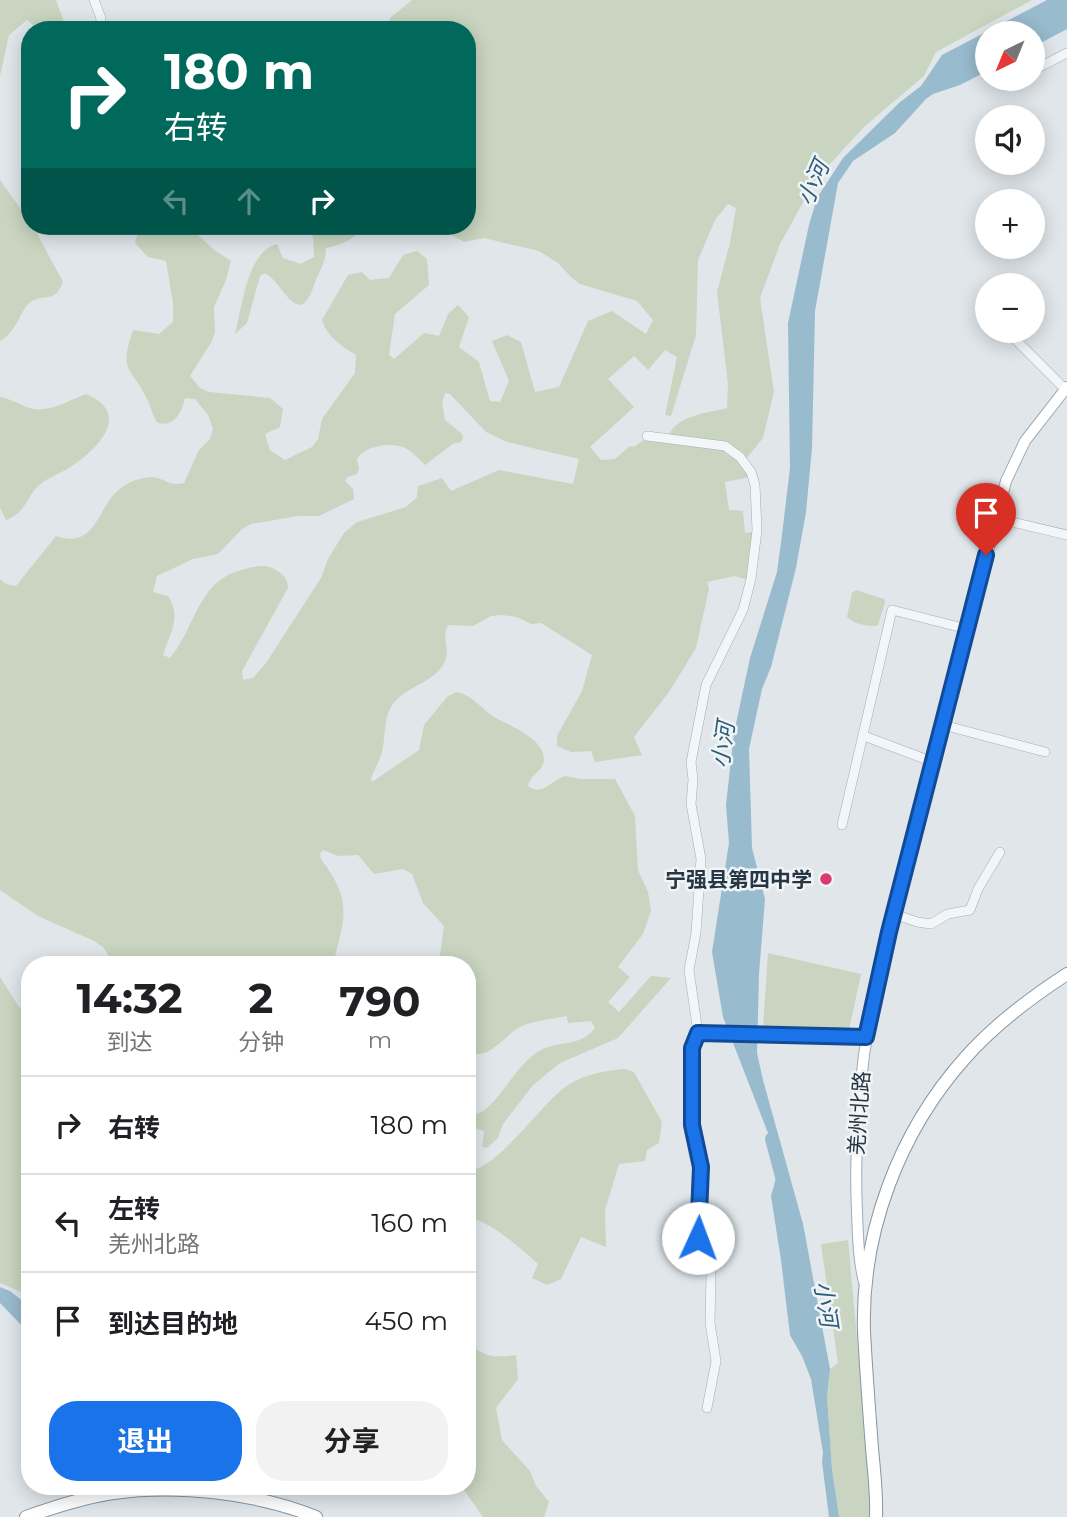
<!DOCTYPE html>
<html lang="zh">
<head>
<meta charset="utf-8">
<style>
  :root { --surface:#fff; --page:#f2f2f2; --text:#202124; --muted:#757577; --line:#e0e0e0; --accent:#1a73e8 }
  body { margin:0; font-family:Montserrat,"Noto Sans SC",sans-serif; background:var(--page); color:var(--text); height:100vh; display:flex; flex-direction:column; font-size:26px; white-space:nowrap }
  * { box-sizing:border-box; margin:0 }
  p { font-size:23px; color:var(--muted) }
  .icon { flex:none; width:38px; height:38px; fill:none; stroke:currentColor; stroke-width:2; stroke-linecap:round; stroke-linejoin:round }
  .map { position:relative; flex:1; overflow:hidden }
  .panel { position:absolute; left:21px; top:956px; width:455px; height:539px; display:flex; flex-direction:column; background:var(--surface); border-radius:28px; box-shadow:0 4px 18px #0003 }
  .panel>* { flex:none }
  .hud { position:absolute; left:21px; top:21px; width:455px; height:214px; border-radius:28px; box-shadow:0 4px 18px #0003; background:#00695c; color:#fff; overflow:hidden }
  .needle { width:46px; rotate:223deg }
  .tools { position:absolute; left:975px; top:21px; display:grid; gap:14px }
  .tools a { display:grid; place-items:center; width:70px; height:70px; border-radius:50%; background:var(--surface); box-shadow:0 4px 18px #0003; font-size:35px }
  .pin { position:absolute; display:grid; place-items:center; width:60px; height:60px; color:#fff; margin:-72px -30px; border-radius:50% 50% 50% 0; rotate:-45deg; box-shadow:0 0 7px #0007 }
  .pin .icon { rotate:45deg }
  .me { position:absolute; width:77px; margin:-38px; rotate:2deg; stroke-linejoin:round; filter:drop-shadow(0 0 5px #0008) }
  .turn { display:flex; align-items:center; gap:24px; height:147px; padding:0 28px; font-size:32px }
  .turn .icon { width:91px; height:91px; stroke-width:2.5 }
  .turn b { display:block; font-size:49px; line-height:60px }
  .lanes { display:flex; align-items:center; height:66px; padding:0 28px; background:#0003; justify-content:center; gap:35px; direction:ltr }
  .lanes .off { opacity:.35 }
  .eta { display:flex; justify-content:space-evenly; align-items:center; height:119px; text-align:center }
  .eta b { font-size:42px; font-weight:700; line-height:49px }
  .primary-button { display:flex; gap:14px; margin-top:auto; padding:14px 28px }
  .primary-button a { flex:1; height:80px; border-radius:28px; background:var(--accent); color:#fff; font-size:28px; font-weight:700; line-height:80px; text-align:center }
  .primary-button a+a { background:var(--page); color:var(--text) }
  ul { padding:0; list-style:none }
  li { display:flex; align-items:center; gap:21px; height:98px; padding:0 28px; border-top:2px solid var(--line) }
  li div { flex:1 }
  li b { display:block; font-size:26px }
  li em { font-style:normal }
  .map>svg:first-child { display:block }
  .green { fill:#c9d5c0; fill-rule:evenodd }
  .water { fill:#98bbcd }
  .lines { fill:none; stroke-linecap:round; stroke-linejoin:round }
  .river { stroke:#98bbcd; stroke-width:14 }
  .minor-casing { stroke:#a5aeb5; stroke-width:10 }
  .major-casing { stroke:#9eacb7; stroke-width:12 }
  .highway-casing { stroke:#8696a2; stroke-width:14 }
  .minor { stroke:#f3f6f8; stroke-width:9 }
  .major { stroke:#fff; stroke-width:10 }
  .highway { stroke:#fff; stroke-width:12 }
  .route-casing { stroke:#114b97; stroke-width:18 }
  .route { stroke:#1a73e8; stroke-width:12 }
  .poi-dot { fill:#d93b70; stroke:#f0f4f7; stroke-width:2.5 }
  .labels { text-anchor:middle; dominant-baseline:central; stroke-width:5; stroke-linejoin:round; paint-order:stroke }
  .poi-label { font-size:21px; font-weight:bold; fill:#273643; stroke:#f0f4f7; text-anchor:end }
  .street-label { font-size:21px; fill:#273643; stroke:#f0f4f7 }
  .water-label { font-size:23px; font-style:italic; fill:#2e5e7a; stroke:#f0f4f7 }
</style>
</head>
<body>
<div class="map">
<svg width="1067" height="1517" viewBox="0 0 1067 1517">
  <rect width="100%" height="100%" fill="#e0e6ea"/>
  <path class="green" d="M0 0H56L67 30H39L27 20 9 35 0 76Z
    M412 0H1032L936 52 924 76 865 126 816 179 780 244 760 298 774 392 763 438 745 460 727 444 669 435C678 415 708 413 727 408L728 384 717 292 730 243 736 208 728 204 715 220 698 260 696 335 671 416 665 415 677 357 665 350 648 370 634 356 608 379 634 407 590 447 601 460 615 459 630 446 634 447 644 440 721 448 733 454 750 477 725 482 729 510 743 511 745 533 754 532 748 580 735 576 707 582 709 589 696 648 669 692 634 737 642 755 595 762 591 751 571 752 557 746V736L582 691 592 655 541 623 531 624 517 617 502 615 491 616 473 626 448 625C441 637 451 650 444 663 434 683 406 686 393 704 383 717 386 737 382 752 379 761 375 769 371 778L372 782 419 750 424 725 448 696 457 692C472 695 482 709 494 717 508 725 544 738 544 759 545 770 529 775 528 786 542 797 551 780 565 776L580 779H615L635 816 638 870 648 892 651 911 643 934 618 967 630 977 608 1002 619 1012 651 976 671 978 618 1038 560 1063 533 1085 503 1124 498 1138 487 1148 482 1147 484 1131 467 1126V1113L474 1115C498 1109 514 1064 541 1050 560 1040 581 1047 595 1028L591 1021 568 1023 567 1016C552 1019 531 1021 518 1028 504 1036 484 1067 467 1048V964H431V960L440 955 444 926 423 903 412 874 403 869 374 874 358 855 338 856 323 850 320 854 321 859C353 902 345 916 333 964H114L103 947 94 941 38 916 0 890V579L6 584 16 586 56 536C98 550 96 506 121 488 129 481 147 475 158 478 169 482 172 486 184 483L199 450 210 439 213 429 208 415 195 399 185 398C182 412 175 427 158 423 152 416 151 406 146 397 129 364 119 372 133 330L159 334 173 322V303L166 261 148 257 135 243 140 226H188L213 249 231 261 226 280 214 307 215 332 212 341 190 376 200 388 209 392 270 398 283 409 280 427 265 434 270 450 285 460 312 447 318 439 322 419 355 373 356 355C342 346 327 337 322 320L348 275 362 272 370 280 389 278 403 255 417 251 427 259 429 285 395 314 389 355 394 359 424 333 439 336 448 314 458 305 469 317 459 347 479 362 490 401 500 402 509 381 492 341 507 335 521 342 535 392 559 387 588 321 612 311 646 334 653 320 637 301 580 284 572 278 558 263 539 251 484 238 464 242 446 232H436L430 226H467V30H384L391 17ZM445 393 450 394 486 432 507 442 579 459 573 484 499 470 451 491 442 478 418 486 417 497 406 507 357 522 344 533 328 559 321 578 266 663 253 678 243 680 242 671 288 588C288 578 281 572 272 568 262 564 255 567 245 569 201 579 198 617 176 650L170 658 163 655C170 633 182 617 168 596L153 592 157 576 193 559 218 554 242 529 251 524 298 516H319L354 499 353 489 345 481 348 477 357 474 359 469 357 459C364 446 389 442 403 447 411 450 419 459 425 465L454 443H459L463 439 462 434 445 420 442 403Z
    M0 180 30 222V226L34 228 63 282C54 304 47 293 32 301 19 309 20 329 0 341Z
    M304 226H364C354 240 341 245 326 248 326 265 319 270 314 285 299 332 282 281 265 273L260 276 247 323 235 334C242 308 247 251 277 244L283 258 301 264 314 257 313 237Z
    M86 394C132 413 99 448 72 466 63 472 52 476 43 482 25 495 29 511 6 520L0 508V397C10 399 17 403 26 407 47 415 67 401 86 394Z
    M856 590 884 599 885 602 878 625C869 628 853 623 847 617L852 593Z
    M768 953 861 974 849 1030 763 1028Z
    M0 977 19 1007 30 1012V1296L0 1283Z
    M624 1069 634 1072 662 1122 659 1143 647 1150 645 1161 619 1164 605 1210 606 1247 581 1237 561 1279 547 1285 532 1278 538 1264C521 1248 490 1221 467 1217V1171C498 1170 540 1104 568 1085 585 1074 604 1071 624 1069Z
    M848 1240 868 1458 870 1517H839L832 1469 827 1397 830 1369 838 1363 821 1244Z
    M467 1342C482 1357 496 1358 516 1355L518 1379 496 1408 502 1440 530 1471 536 1486 549 1502 544 1517H483L461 1486H467Z"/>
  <path class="water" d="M1047 0H1067V29L1033 47 1032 33H987V71L960 85 933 94 926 99 895 133 853 161 838 183 815 311 812 448 806 512 796 568 771 667 762 689 749 749 752 848 765 899 759 974 757 1053 763 1080 803 1224 830 1369 827 1397 832 1469 839 1517H829L822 1462 823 1453 811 1379 802 1356 790 1335 781 1260 771 1196 780 1164 723 1017 712 952 729 843 726 805 734 733 750 658 777 572 782 535 790 468 788 323 809 225 817 198 843 158 899 103 921 86 942 55Z
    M0 1287 10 1291 30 1307V1334L0 1303Z"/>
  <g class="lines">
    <path class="river" d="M772 1139 784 1184"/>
    <g class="minor-casing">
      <path id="minor" d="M94 0 101 18 100 30
        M1032 71 1067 53
        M1005 86 1019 79
        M1009 333 1065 389
        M647 436 725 446 740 457 751 472 755 485 757 530 751 579 743 610 706 685 691 762 693 779 691 804 701 859 696 933 689 970 698 1033 692 1048V1125L700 1167 698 1238 711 1274 710 1323 716 1361 707 1408
        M995 518 1067 535
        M943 725 1045 752
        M864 736 933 762
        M842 825 892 610 967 629
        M894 914 917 922 931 924 948 914 970 910 978 889 1000 852
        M698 1033 866 1037"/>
    </g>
    <g class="major-casing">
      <path id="major" d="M864 1282C858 1258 858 1235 857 1212 854 1140 859 1071 873 1001L1006 481 1025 441 1067 387"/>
    </g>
    <g class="highway-casing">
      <path id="highway" d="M26 1517C54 1507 84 1497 114 1493 176 1484 258 1493 316 1517
        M876 1517C877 1494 874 1471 872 1448 869 1409 866 1370 864 1331 861 1233 899 1132 965 1058 994 1025 1030 998 1067 974"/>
    </g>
    <use href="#minor" class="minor"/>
    <use href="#major" class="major"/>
    <use href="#highway" class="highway"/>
  </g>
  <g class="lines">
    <g class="route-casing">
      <path id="route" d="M698 1238 701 1167 692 1125V1048L698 1033 866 1037 889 932 986 555"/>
    </g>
    <use href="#route" class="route"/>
  </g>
  <circle class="poi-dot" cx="826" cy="879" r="7"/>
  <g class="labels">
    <g class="poi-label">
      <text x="812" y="879">宁强县第四中学</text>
    </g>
    <g class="street-label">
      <text transform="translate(859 1113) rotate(-86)">羌州北路</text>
    </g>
    <g class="water-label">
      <text transform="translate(813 183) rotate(-66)">小河</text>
      <text transform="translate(723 745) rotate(-82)">小河</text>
      <text transform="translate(826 1304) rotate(81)">小河</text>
    </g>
  </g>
</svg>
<div class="tools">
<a><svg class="needle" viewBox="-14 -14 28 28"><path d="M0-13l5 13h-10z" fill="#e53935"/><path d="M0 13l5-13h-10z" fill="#757577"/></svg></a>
<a><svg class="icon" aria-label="sound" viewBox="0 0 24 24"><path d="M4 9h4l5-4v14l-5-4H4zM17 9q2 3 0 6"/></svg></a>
<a>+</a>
<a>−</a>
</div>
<div class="pin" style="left:986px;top:555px;background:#d93025"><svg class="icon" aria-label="arrive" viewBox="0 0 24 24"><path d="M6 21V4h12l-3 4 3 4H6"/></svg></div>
<svg class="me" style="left:698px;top:1238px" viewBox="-20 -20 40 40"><circle r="19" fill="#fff"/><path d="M0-13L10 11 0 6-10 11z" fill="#1a73e8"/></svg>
<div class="hud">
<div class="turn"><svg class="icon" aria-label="right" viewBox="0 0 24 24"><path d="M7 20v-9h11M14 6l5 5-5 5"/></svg><div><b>180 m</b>右转</div></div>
<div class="lanes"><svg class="icon off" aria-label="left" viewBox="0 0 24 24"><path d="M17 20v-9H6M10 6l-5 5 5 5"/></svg><svg class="icon off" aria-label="ahead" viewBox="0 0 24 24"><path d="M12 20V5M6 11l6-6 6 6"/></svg><svg class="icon" aria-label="right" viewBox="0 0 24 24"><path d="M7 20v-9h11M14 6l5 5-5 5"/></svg></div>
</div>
<section class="panel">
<div class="eta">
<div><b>14:32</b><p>到达</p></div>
<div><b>2</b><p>分钟</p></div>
<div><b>790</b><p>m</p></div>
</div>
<ul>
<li><svg class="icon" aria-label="right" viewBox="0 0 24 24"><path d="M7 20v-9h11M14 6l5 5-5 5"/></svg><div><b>右转</b></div><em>180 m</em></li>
<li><svg class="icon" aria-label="left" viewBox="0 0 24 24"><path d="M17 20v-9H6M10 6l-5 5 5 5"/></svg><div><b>左转</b><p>羌州北路</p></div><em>160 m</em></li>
<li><svg class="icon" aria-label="arrive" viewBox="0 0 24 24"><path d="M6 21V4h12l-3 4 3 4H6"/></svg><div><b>到达目的地</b></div><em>450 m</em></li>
</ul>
<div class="primary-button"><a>退出</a><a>分享</a></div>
</section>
</div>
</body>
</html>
